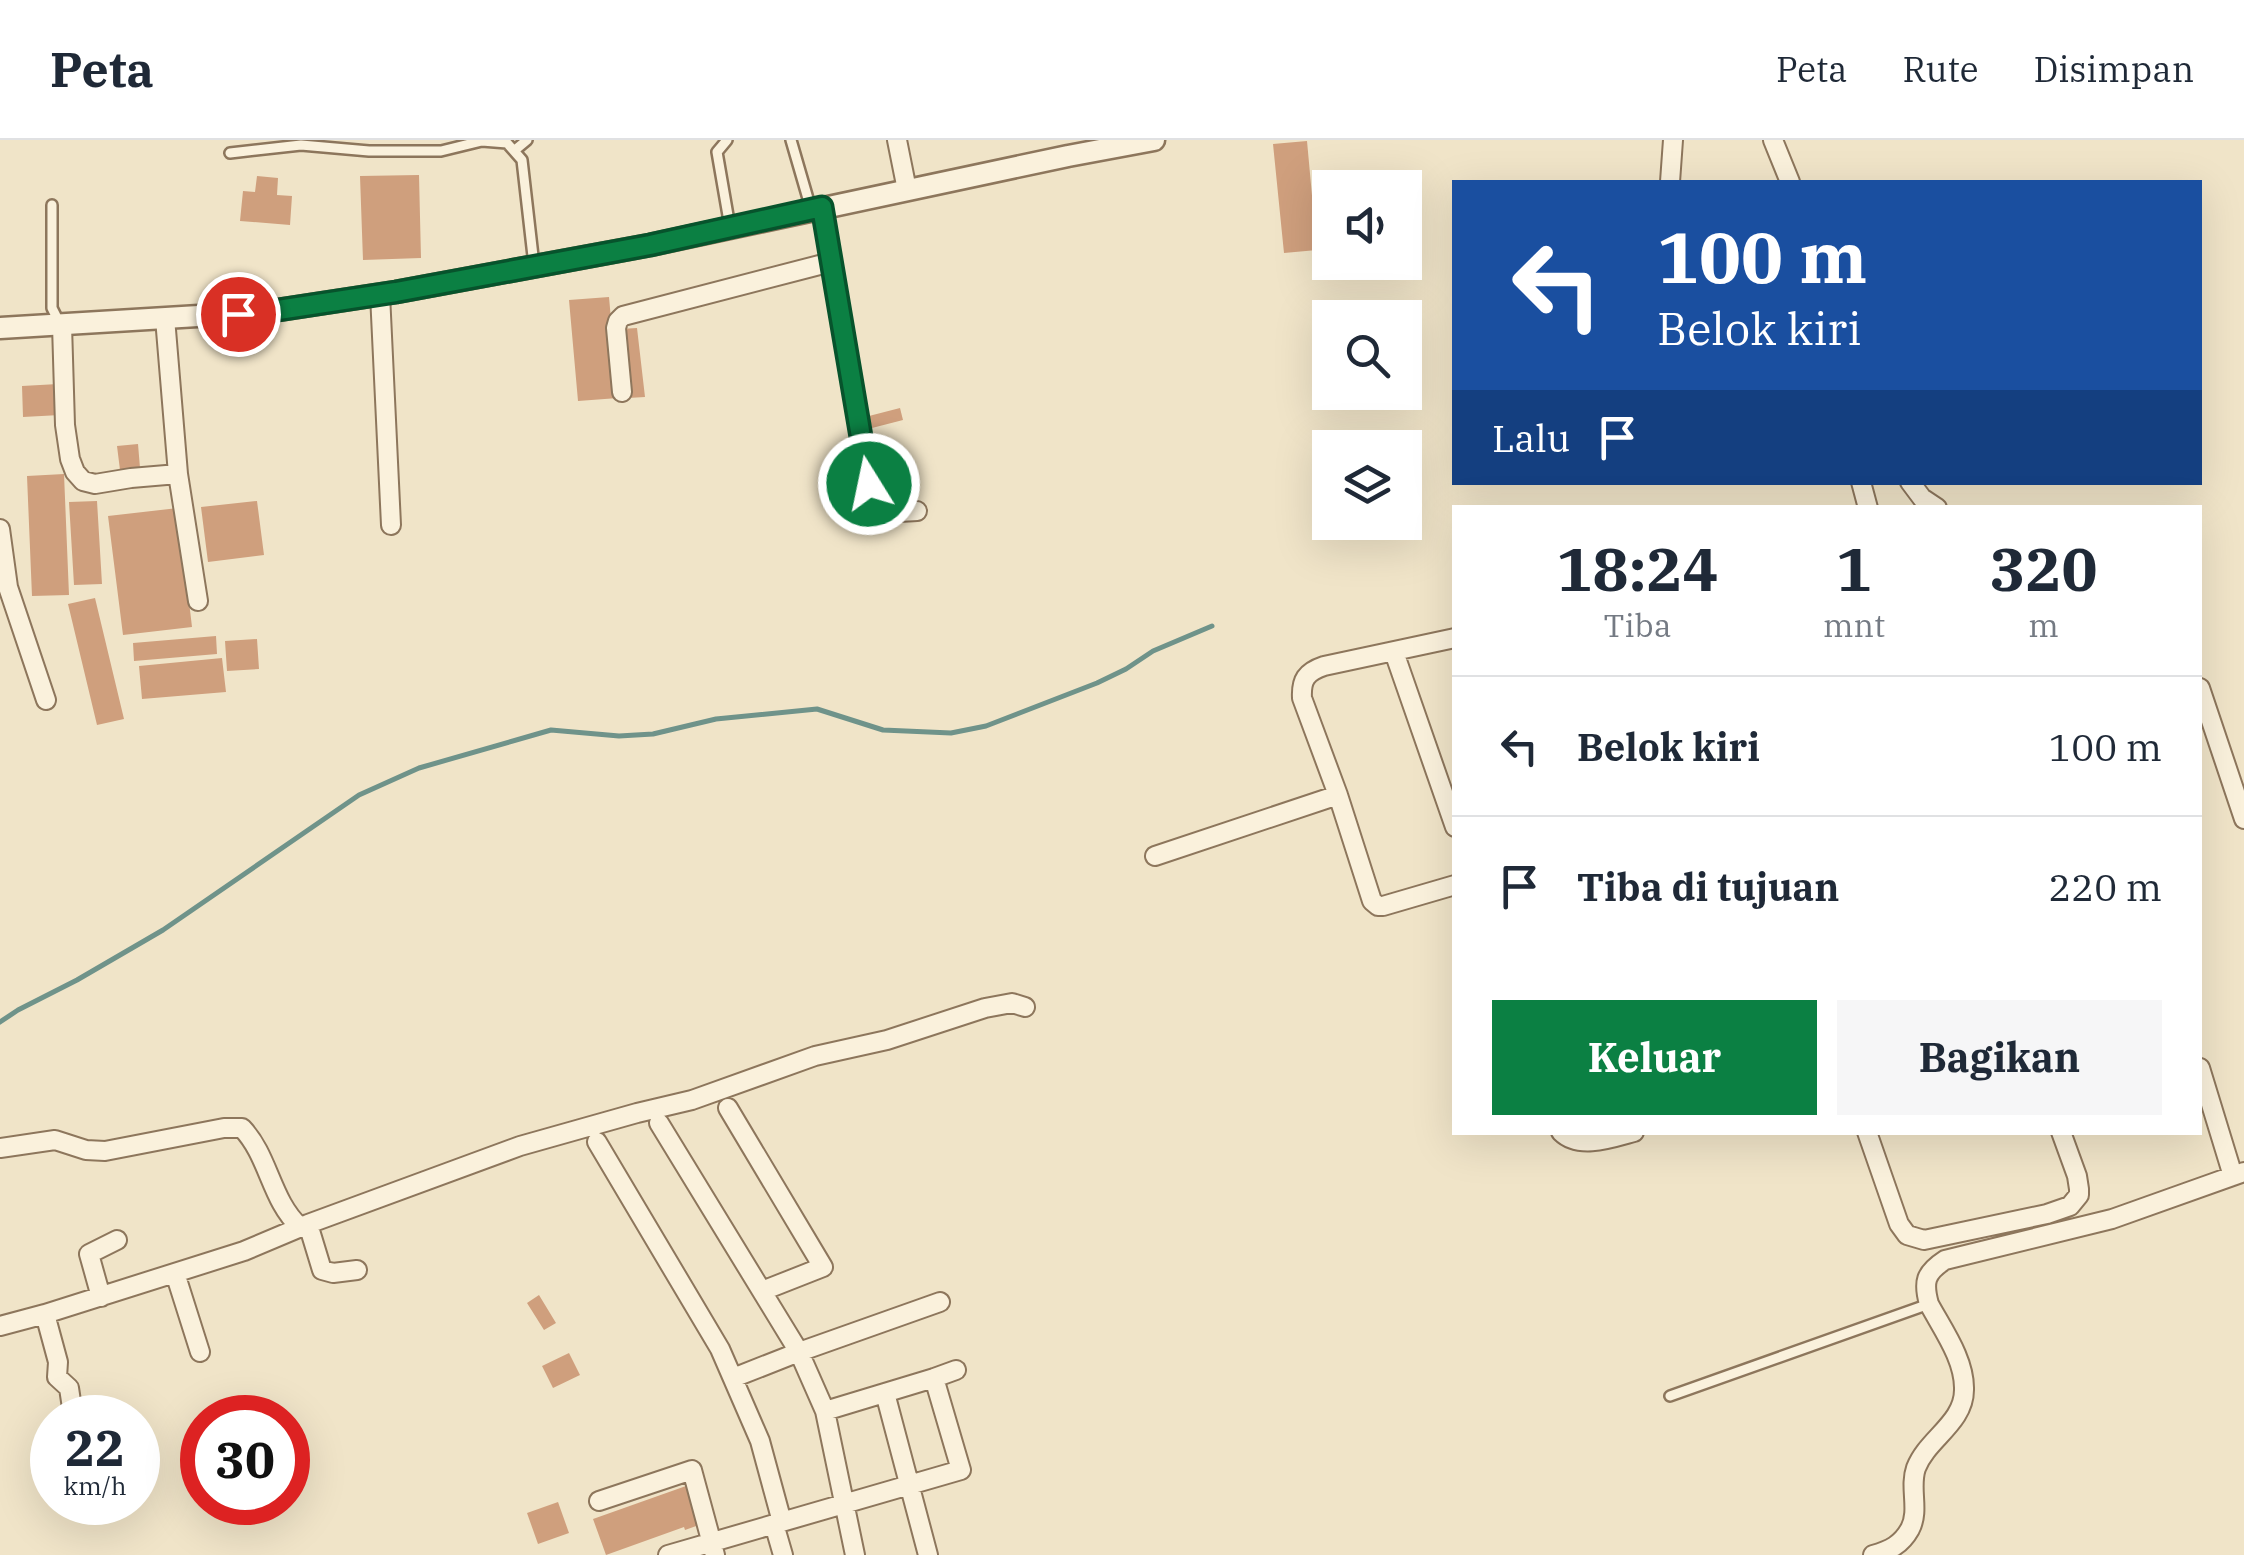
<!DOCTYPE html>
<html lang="id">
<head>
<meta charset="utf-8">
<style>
  :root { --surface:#fff; --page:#f6f6f7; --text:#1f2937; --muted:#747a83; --line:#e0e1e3; --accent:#0b8043 }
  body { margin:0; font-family:"IBM Plex Serif",serif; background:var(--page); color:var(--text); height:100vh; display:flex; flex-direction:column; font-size:38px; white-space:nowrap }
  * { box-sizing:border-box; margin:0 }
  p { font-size:32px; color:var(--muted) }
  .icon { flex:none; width:55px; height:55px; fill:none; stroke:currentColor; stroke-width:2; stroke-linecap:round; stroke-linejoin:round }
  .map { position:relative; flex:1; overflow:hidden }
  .drawer { position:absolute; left:1452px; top:365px; width:750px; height:630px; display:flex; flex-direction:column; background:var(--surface); border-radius:0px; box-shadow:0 10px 40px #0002 }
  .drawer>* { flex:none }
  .banner { position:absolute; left:1452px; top:40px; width:750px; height:305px; border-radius:0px; box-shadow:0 10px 40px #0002; background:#1a4fa0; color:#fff; overflow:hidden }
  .tools { position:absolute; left:1312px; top:30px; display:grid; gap:20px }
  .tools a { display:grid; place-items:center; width:110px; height:110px; border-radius:0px; background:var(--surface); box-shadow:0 10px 40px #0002; font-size:50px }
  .speed { position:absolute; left:30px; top:1255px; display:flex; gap:20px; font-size:50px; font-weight:700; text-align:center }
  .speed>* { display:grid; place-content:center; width:130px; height:130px; border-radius:50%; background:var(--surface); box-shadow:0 10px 40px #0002; line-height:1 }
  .speed small { font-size:25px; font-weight:400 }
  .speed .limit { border:15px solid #d22; background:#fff; color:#111 }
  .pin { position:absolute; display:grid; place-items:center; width:85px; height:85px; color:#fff; margin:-42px; border:5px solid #fff; border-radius:50%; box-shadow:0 2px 10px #0007 }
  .me { position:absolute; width:110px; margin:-55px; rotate:350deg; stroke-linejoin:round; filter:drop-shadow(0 0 8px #0008) }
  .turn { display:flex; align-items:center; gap:35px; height:210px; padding:0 40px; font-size:45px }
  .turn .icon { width:130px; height:130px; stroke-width:2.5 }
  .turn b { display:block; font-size:70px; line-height:85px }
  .then { display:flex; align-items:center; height:95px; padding:0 40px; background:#0003; gap:20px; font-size:38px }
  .eta { display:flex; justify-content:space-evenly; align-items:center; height:170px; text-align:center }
  .eta b { font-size:60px; font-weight:700; line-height:70px }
  .cta { display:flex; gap:20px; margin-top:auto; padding:20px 40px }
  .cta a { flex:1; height:115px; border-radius:0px; background:var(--accent); color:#fff; font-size:40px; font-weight:700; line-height:115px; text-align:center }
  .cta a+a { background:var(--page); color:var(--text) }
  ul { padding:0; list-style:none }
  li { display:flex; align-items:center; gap:30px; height:140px; padding:0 40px; border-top:2px solid var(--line) }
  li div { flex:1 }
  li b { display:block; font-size:38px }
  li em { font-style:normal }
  header { display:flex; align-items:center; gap:60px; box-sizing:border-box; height:140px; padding:0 50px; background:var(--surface); border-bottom:2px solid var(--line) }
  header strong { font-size:48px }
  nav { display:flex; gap:55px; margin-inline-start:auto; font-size:35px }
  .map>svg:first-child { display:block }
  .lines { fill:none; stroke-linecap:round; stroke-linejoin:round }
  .stream { stroke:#6f938a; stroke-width:5 }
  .building { fill:#cf9f7d }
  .service-casing { stroke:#8d765c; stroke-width:14 }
  .minor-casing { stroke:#8d765c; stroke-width:22 }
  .tertiary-casing { stroke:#8d765c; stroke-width:25 }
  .service { stroke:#faf1dc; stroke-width:9 }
  .minor { stroke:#faf1dc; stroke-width:18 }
  .tertiary { stroke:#faf1dc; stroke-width:20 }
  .route-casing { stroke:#07532c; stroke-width:25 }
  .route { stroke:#0b8043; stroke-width:18 }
</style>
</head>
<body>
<header>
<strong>Peta</strong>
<nav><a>Peta</a><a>Rute</a><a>Disimpan</a></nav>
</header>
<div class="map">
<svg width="2244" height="1415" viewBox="0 0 2244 1415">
  <rect width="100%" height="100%" fill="#f0e4c8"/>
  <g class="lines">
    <path class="stream" d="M0 882 18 870 77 840 163 790 359 655 419 628 551 590 619 596 653 594 716 579 817 569 883 590 951 593 986 586 1097 543 1126 529 1153 511 1212 486"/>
  </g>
  <path class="building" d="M1307 1 1317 110 1284 113 1273 4Z
    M419 35 421 118 363 120 360 36Z
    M257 36 278 38 277 55 292 56 290 85 240 81 243 51 255 52Z
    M609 157 618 258 578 261 569 160Z
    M637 188 645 257 628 258 620 189Z
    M58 244 60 275 23 277 22 246Z
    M900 268 903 280 872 288 869 276Z
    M138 304 140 328 120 330 117 306Z
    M64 334 69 455 32 456 27 336Z
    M97 361 102 444 74 445 69 362Z
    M257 361 264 415 208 422 201 367Z
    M178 368 192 487 123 495 108 376Z
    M95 458 124 579 97 585 68 464Z
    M216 496 217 514 134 521 133 503Z
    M257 499 259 529 227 531 225 501Z
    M222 518 226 552 142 559 139 526Z
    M539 1155 556 1183 544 1190 527 1163Z
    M569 1213 580 1235 553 1248 542 1226Z
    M686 1346 699 1385 685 1390 684 1387 606 1415 593 1379Z
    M558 1362 569 1393 538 1404 527 1373Z"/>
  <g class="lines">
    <g class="service-casing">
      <path id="service" d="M727 0 717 12 730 87
        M791 0 811 69
        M515 10 527 0
        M230 13 301 5 369 11H441L482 1 507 3 522 20 534 125
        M52 65V168L56 176 54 185
        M1670 1256 1929 1164"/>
    </g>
    <g class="minor-casing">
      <path id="minor" d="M897 0 907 50
        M1773 0 1790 42
        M1670 42 1673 0
        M822 67 869 345C880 375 887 373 917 371
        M380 154 391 385
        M165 178 178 334 198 461
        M62 185 65 285 70 319 75 332 83 341 95 344 131 338 178 334
        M622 252 616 188 618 181 623 176 831 122
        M1861 342 1868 368
        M1910 342 1922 358 1937 368
        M0 389 8 447 46 560
        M1455 498 1324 526C1306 532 1301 540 1302 558L1338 655 1372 761 1378 766H1383L1455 745
        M1394 512 1455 687
        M2200 548 2244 679
        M1155 716 1338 655
        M2200 928 2233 1036
        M728 968 823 1127 762 1151
        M659 983 799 1212 825 1271 855 1415
        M1561 992C1579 1010 1612 998 1634 992
        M1867 992 1899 1084 1907 1095 1924 1100 2047 1074 2070 1066 2079 1055V1049L2077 1036 2061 992
        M597 1002 720 1209 760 1301 782 1382
        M0 1008 55 1000 86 1010 105 1011 224 988H242C269 1016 271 1061 300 1087
        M308 1084 322 1130 333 1133 357 1130
        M175 1133 200 1212
        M101 1157 89 1114 117 1100
        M45 1174 58 1222 57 1237 69 1248 72 1268 81 1278
        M0 1186 45 1174 244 1111 308 1084 520 1006 637 973 692 960 815 916 887 900 985 868 1012 863 1025 867
        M733 1238 799 1212 940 1162
        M885 1253 928 1415
        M825 1271 934 1238 956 1230
        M599 1361 692 1330 715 1415
        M774 1384 783 1415
        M668 1415 961 1330 934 1238
        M1873 1415C1890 1410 1901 1405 1910 1389 1920 1370 1909 1348 1916 1328 1927 1299 1964 1283 1964 1250 1965 1220 1943 1190 1929 1164 1923 1142 1925 1133 1945 1120L2112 1079 2244 1032"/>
    </g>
    <g class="tertiary-casing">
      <path id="tertiary" d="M0 188 265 172 396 152 650 105 1068 16 1154 0"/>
    </g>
    <use href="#service" class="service"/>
    <use href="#minor" class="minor"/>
    <use href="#tertiary" class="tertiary"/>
  </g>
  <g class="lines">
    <g class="route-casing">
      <path id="route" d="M238 174 265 172 396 152 650 105 822 67 869 344"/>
    </g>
    <use href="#route" class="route"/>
  </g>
</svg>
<div class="tools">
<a><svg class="icon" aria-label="sound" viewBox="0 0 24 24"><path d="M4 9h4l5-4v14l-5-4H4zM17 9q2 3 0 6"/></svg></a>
<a><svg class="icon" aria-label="search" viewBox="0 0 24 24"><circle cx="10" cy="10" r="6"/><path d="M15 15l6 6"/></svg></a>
<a><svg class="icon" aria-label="layers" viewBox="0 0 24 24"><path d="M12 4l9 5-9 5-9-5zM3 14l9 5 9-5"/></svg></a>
</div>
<div class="speed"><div>22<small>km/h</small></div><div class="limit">30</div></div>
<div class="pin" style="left:238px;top:174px;background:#d93025"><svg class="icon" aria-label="arrive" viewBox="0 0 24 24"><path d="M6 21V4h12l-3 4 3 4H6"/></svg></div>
<svg class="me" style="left:869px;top:344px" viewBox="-20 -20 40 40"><circle r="17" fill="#0b8043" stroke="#fff" stroke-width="3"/><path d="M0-11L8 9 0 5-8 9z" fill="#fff"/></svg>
<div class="banner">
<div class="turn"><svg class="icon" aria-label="left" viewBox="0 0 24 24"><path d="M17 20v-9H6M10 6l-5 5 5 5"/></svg><div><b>100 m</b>Belok kiri</div></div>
<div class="then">Lalu<svg class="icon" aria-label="arrive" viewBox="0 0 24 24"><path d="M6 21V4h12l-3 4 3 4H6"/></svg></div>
</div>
<section class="drawer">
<div class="eta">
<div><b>18:24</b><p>Tiba</p></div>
<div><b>1</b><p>mnt</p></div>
<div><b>320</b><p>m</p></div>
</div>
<ul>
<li><svg class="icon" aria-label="left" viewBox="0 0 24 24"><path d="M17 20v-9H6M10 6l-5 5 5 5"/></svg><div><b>Belok kiri</b></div><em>100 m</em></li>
<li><svg class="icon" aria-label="arrive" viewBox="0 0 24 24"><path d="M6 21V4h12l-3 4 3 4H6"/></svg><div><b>Tiba di tujuan</b></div><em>220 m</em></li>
</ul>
<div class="cta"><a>Keluar</a><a>Bagikan</a></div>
</section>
</div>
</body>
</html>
